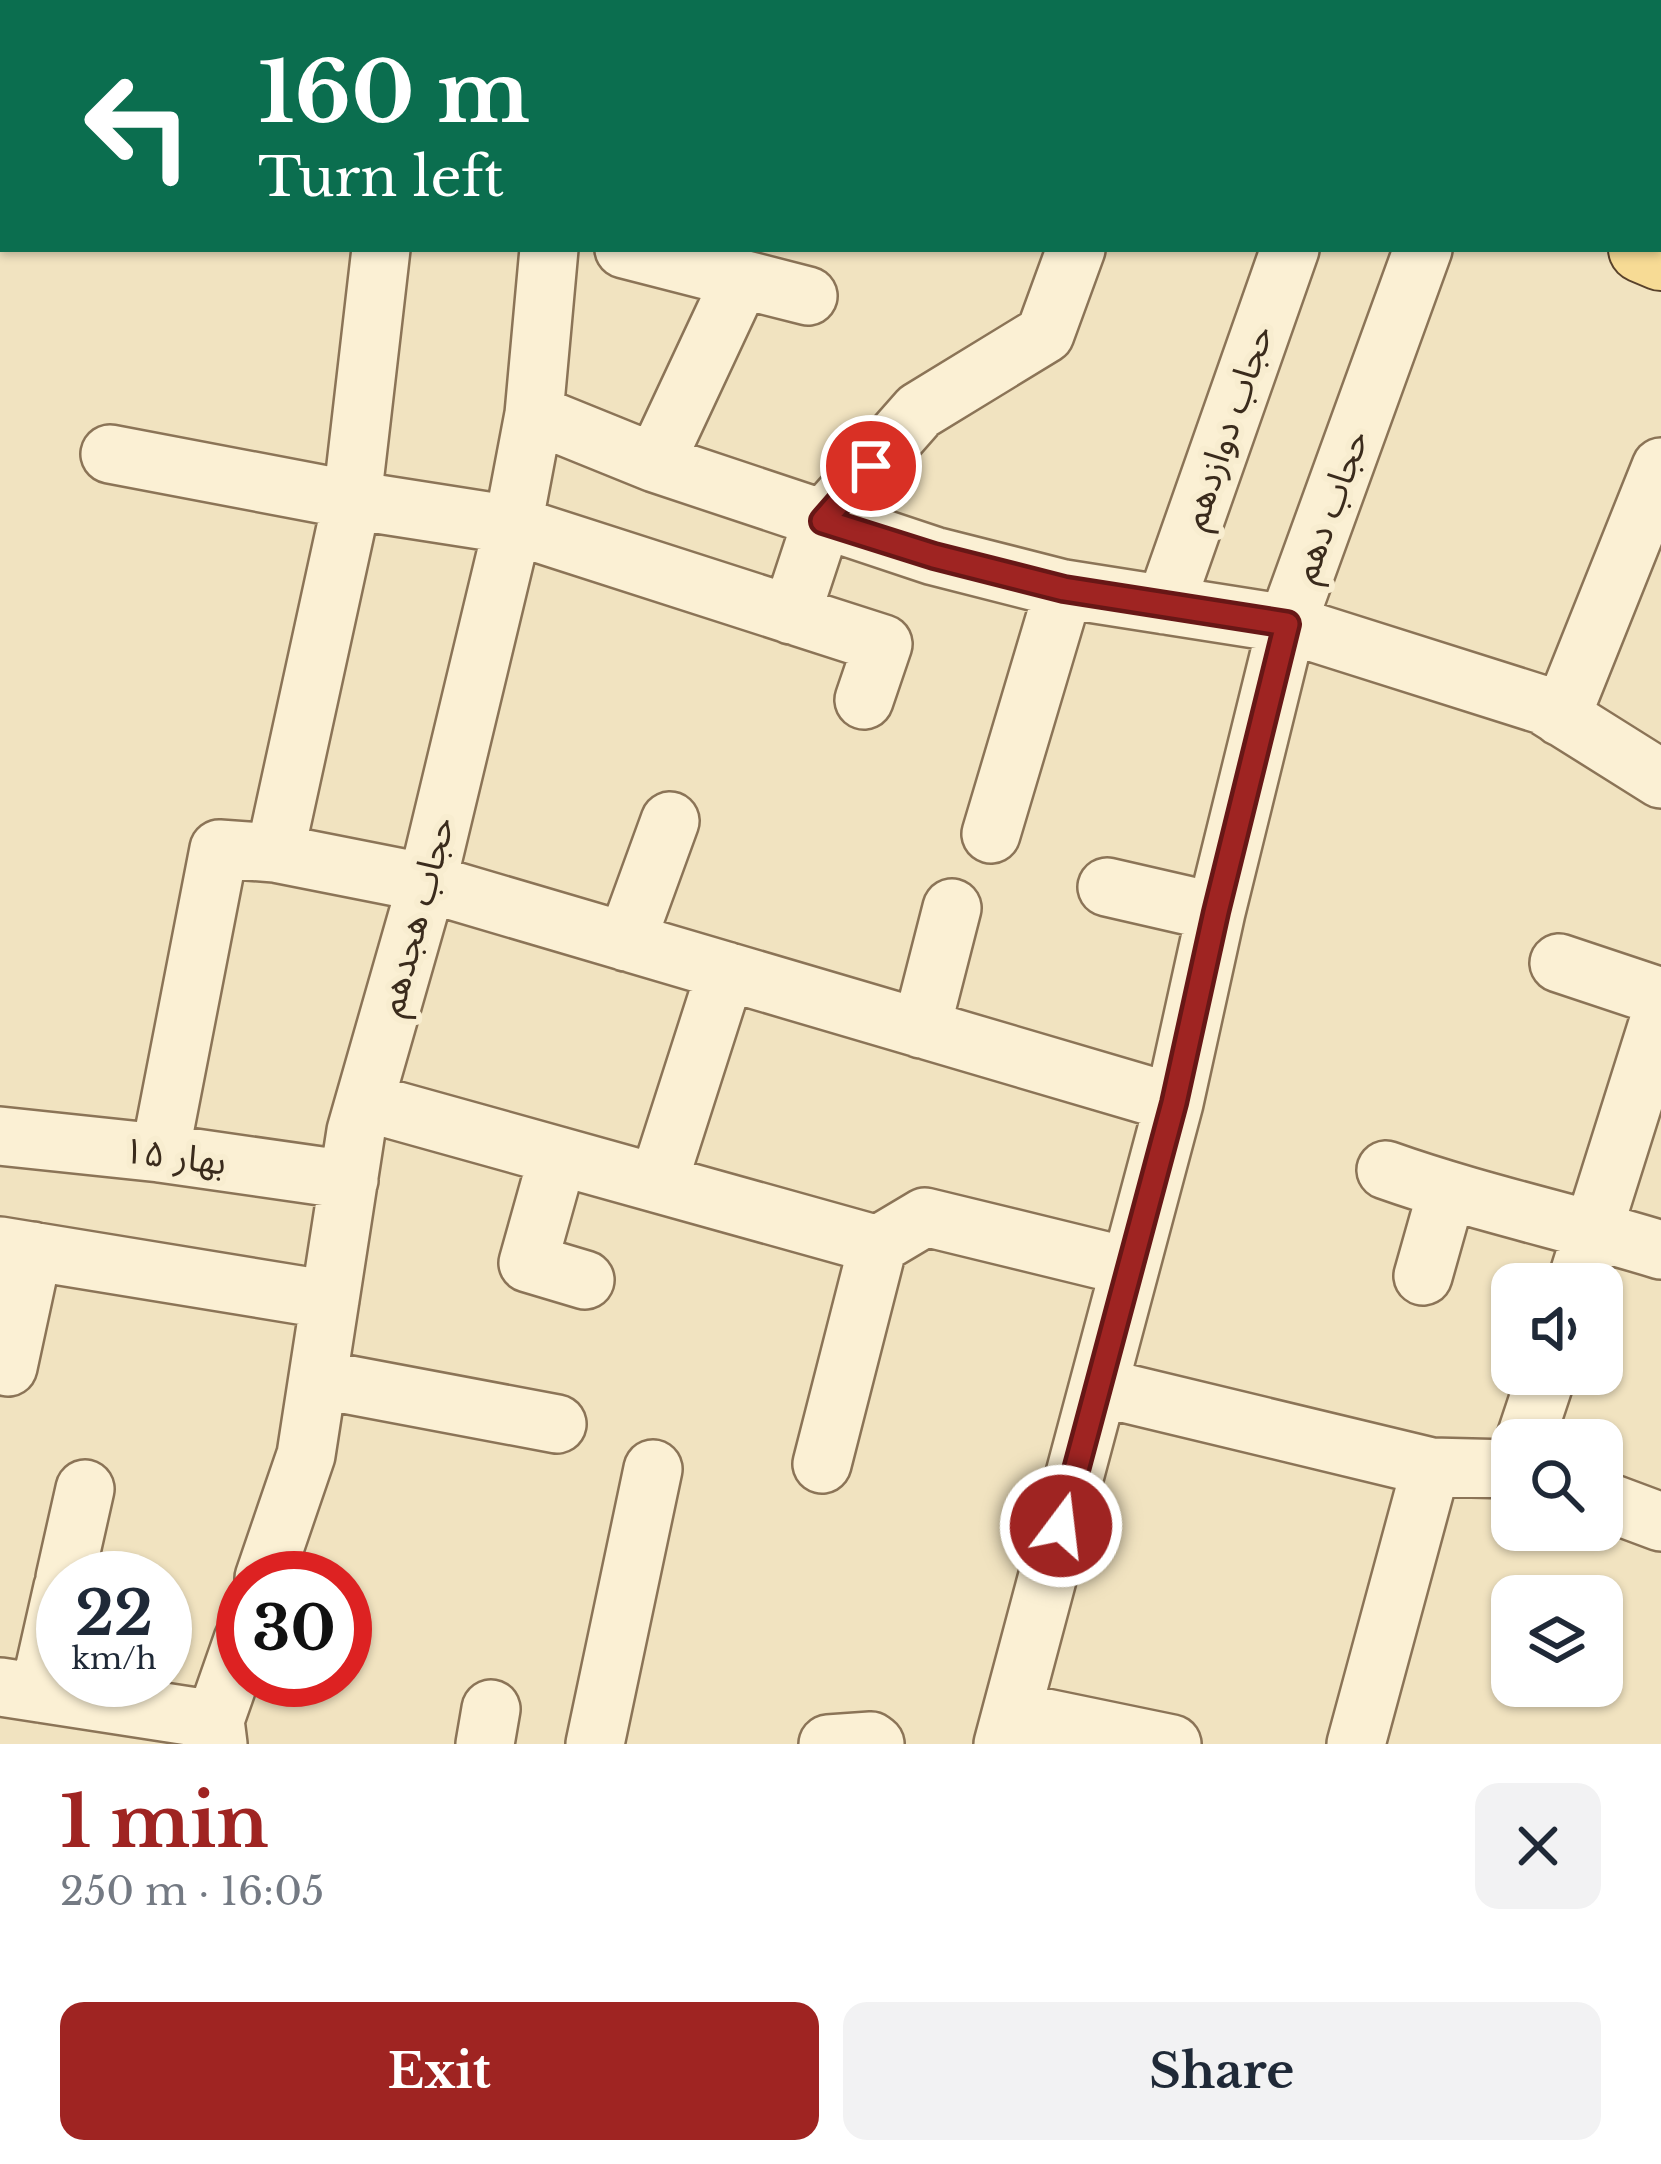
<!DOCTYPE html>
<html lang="en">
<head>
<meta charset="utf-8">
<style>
  :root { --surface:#fff; --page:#f2f2f3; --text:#1f2937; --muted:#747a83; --accent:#9f2422 }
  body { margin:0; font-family:"Libre Baskerville","Noto Sans Arabic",serif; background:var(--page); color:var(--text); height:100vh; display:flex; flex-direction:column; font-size:45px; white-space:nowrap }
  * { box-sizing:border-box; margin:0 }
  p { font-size:39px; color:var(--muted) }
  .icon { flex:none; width:66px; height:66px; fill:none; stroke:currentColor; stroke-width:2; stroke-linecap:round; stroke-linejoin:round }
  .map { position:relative; height:1744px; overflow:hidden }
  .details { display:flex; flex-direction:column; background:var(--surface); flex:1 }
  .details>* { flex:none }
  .hud { position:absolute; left:0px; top:0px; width:1662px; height:252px; box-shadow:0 3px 9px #0004; background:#0b6e4f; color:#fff; overflow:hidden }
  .controls { position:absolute; left:1491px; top:1263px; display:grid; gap:24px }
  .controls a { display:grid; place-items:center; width:132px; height:132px; border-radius:24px; background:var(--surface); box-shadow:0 3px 9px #0004; font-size:60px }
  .speed { position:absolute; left:36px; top:1551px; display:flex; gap:24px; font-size:60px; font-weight:700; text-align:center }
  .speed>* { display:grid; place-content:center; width:156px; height:156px; border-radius:50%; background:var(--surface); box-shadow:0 3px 9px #0004; line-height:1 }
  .speed small { font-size:30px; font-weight:400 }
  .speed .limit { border:18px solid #d22; background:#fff; color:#111 }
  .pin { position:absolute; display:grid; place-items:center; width:102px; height:102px; color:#fff; margin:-51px; border:6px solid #fff; border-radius:50%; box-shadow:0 3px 12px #0007 }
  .me { position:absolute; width:132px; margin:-66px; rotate:15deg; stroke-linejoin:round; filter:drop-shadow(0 0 9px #0008) }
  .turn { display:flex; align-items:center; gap:42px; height:252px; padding:0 60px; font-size:54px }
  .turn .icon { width:156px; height:156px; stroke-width:2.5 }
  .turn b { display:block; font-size:84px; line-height:102px }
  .round { display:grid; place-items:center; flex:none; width:126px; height:126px; border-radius:24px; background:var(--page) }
  .summary { display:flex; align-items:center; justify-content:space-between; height:204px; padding:0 60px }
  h1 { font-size:72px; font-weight:700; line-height:90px; color:var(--accent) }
  .cta { display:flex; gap:24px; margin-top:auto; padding:24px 60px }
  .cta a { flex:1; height:138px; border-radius:24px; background:var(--accent); color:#fff; font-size:48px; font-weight:700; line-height:138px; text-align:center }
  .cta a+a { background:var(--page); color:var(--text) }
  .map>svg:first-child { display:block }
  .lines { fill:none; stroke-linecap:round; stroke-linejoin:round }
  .minor-casing { stroke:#8b7457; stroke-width:62 }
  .major-casing { stroke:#59422b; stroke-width:70 }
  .minor { stroke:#fbf0d4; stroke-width:57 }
  .major { stroke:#f7db95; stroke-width:66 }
  .route-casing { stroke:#671716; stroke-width:30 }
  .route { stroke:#9f2422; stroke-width:21 }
  .labels { text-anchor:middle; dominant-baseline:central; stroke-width:12; stroke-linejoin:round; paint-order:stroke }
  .street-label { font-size:36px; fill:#3a2b1c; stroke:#f8edd0 }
</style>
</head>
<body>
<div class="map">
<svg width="1661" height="1744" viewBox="0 0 1661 1744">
  <rect width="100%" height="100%" fill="#f1e3c0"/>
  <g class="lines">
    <g class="minor-casing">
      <path id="minor" d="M352 0 369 3
        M610 3 611 0
        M918 3 920 0
        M1320 3 1321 0
        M1636 3 1637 0
        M624 249 808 296
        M534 414 655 463 934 556 1064 589 1287 624 1543 705 1661 779
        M110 454 352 500 513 525 883 644 864 700
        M655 463 741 279
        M1165 605 1290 249
        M791 615 822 521 919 411 1045 334 1076 249
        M1561 717 1661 467
        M991 834 1064 589
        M275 853 427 883 1174 1103
        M1107 887 1216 912
        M626 942 670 821
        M1559 963 1661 997
        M921 1029 952 908
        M365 1102 878 1245 822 1464
        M0 1136 160 1153 349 1180
        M160 1153 219 849 275 853 352 500 381 249
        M558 1156 528 1263 585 1280
        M1386 1170C1476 1202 1570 1222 1661 1250
        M658 1183 726 971
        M878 1245 925 1217 1130 1267
        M0 1246 330 1300
        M1423 1276 1447 1191
        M1576 1284 1661 1014
        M8 1367 33 1251
        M318 1379 557 1424
        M1099 1387 1431 1467 1512 1469
        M1525 1440 1547 1374
        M1602 1500 1661 1522
        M65 1578 85 1489
        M264 1578 306 1455 356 1131 427 883 513 525 534 414 549 249
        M0 1687 215 1720
        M39 1693 63 1587
        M1012 1711 1172 1744
        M218 1744 215 1720 243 1640
        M485 1744 491 1709
        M595 1744 653 1469
        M828 1744 871 1741 875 1744
        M1003 1744 1174 1103 1216 912 1287 624 1423 249
        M1356 1744 1431 1467"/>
    </g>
    <g class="major-casing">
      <path id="major" d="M1037 0 1044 3
        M1642 249 1661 257"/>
    </g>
    <use href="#minor" class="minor"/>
    <use href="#major" class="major"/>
  </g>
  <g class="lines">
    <g class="route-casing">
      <path id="route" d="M871 466 823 521 934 556 1064 589 1287 624 1216 912 1174 1103 1061 1526"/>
    </g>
    <use href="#route" class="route"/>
  </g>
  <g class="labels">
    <g class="street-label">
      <text transform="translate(1227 427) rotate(-71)">حجاب دوازدهم</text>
      <text transform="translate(1330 506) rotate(-70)">حجاب دهم</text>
      <text transform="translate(416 916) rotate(-75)">حجاب هجدهم</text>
      <text transform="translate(175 1156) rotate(7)">بهار ۱۵</text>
    </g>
  </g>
</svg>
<div class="controls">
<a><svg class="icon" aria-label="sound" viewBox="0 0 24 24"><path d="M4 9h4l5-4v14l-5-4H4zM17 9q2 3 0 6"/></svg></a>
<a><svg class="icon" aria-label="search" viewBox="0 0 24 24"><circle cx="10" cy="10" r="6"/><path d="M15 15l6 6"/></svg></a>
<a><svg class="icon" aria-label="layers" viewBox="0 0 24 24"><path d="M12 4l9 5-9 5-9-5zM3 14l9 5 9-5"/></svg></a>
</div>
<div class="speed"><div>22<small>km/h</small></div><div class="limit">30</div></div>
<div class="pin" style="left:871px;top:466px;background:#d93025"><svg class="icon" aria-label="arrive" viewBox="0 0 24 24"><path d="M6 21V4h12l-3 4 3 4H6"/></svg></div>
<svg class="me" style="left:1061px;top:1526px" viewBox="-20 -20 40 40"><circle r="17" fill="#9f2422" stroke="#fff" stroke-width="3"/><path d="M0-11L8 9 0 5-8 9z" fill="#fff"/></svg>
<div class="hud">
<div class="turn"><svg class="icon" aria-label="left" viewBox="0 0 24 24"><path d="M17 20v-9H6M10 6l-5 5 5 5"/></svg><div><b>160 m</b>Turn left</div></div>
</div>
</div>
<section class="details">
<div class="summary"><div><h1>1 min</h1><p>250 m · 16:05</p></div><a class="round"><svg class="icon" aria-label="close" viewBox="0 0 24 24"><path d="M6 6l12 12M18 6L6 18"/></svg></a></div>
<div class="cta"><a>Exit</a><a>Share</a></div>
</section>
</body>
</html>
